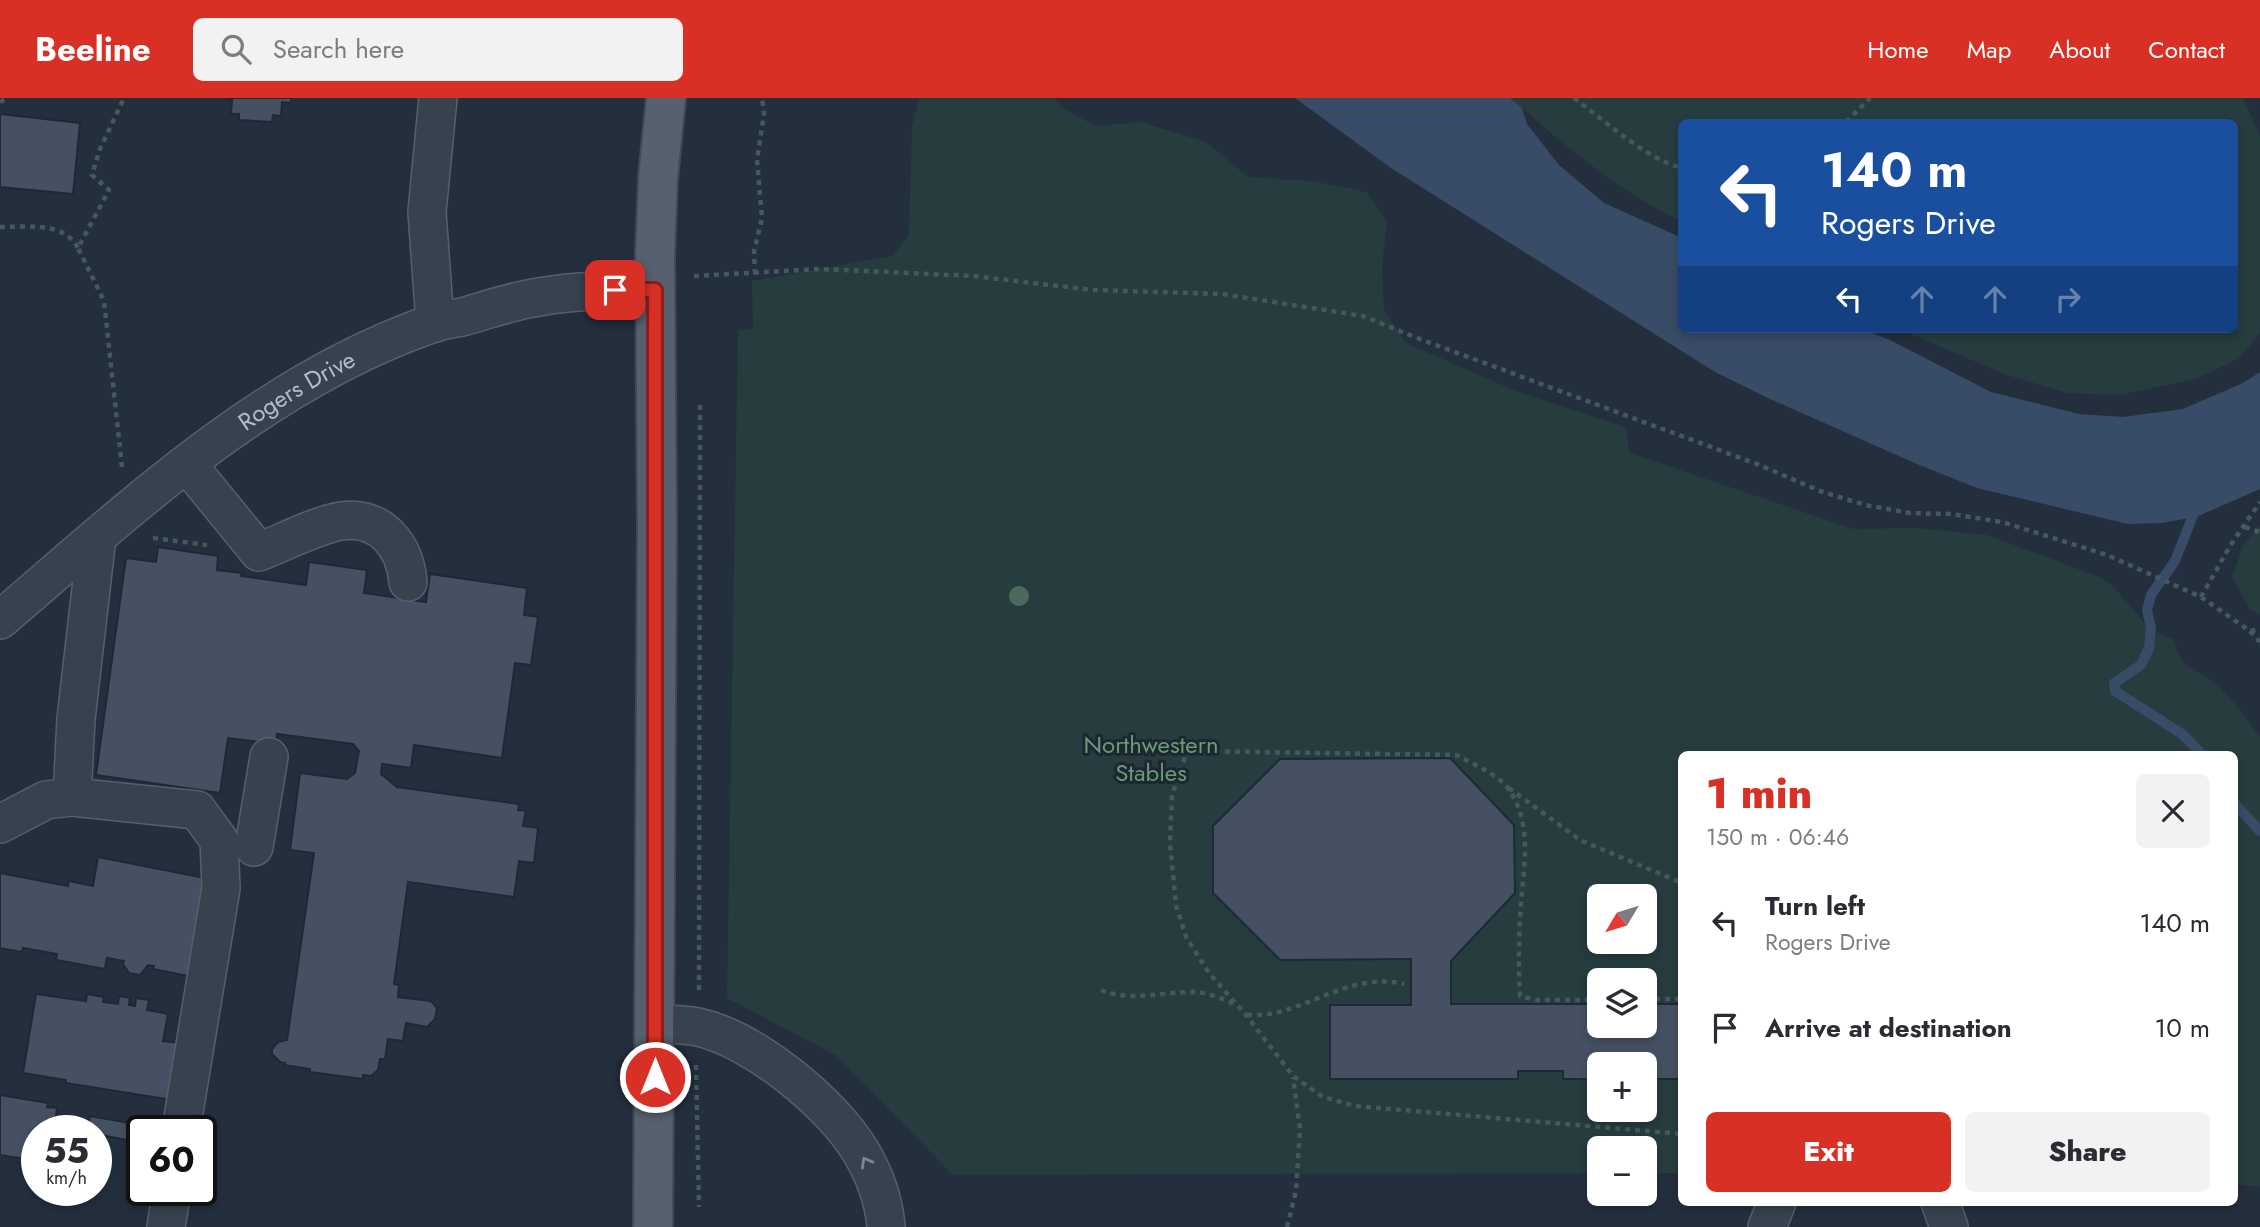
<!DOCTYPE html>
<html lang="en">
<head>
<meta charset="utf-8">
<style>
  :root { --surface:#fff; --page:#f2f2f3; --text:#2b2b33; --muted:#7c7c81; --accent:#d93025 }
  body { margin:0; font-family:Jost,sans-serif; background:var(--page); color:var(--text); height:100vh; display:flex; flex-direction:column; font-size:26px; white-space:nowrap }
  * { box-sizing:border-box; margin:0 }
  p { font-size:23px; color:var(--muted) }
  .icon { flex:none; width:38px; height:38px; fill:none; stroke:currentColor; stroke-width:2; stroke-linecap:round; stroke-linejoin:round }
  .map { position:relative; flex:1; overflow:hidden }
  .drawer { position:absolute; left:1678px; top:653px; width:560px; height:455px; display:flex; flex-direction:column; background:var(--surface); border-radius:10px; box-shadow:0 4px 10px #0003 }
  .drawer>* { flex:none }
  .hud { position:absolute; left:1678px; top:21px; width:560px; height:214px; border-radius:10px; box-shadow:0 4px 10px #0003; background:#1a4fa0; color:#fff; overflow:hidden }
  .needle { width:46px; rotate:232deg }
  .fabs { position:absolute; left:1587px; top:786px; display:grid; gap:14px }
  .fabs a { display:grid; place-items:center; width:70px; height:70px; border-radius:10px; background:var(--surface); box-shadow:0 4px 10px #0003; font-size:35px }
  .speed { position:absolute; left:21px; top:1017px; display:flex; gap:14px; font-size:35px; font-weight:700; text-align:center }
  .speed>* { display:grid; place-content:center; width:91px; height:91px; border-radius:50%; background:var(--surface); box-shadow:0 4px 10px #0003; line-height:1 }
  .speed small { font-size:18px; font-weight:400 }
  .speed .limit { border:4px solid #111; border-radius:10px; background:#fff; color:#111 }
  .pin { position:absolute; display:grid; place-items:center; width:60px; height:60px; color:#fff; margin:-30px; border-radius:14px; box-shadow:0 4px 10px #0006 }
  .me { position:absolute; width:77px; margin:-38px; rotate:0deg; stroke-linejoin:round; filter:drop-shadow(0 0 5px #0008) }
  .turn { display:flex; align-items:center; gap:24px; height:147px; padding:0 28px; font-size:32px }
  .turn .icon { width:91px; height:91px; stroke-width:2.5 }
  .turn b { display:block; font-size:49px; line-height:60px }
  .lanes { display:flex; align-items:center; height:66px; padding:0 28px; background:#0003; justify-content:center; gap:35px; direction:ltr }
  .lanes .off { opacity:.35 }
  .round { display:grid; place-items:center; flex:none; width:74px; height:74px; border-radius:10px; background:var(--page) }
  .headline { display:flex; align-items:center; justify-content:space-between; height:119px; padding:0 28px }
  h1 { font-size:42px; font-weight:800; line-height:52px; color:var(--accent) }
  .action { display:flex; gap:14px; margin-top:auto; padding:14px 28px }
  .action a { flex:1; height:80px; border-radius:10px; background:var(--accent); color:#fff; font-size:28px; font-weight:800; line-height:80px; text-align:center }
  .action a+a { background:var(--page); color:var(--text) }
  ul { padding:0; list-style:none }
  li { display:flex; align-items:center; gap:21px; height:105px; padding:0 28px }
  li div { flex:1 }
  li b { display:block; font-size:26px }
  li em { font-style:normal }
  header { display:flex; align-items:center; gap:42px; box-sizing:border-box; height:98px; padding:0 35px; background:var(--accent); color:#fff }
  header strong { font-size:33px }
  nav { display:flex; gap:38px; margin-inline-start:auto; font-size:24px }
  .search { width:490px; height:63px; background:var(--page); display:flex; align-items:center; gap:18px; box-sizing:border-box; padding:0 24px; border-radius:10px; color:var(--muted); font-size:26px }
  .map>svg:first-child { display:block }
  .green { fill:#263c3f; fill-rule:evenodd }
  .water { fill:#394c67 }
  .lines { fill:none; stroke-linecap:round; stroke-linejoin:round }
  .stream { stroke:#394c67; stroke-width:10 }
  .building { fill:#455162; stroke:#1f2835; stroke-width:2 }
  .minor-casing { stroke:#565f6c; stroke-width:40 }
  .major-casing { stroke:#414a57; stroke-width:42 }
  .path { stroke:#44595c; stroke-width:4.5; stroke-dasharray:5 5; stroke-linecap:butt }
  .minor { stroke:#38414e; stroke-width:37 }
  .major { stroke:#56606e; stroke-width:38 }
  .tree { fill:#4b6a5d }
  .oneway { stroke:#7c8592 }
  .route-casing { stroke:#8d1f18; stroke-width:18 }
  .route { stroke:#d93025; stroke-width:12 }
  .labels { text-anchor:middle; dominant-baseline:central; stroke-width:6; stroke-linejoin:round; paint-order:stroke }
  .street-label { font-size:24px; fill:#b4bcc9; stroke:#1d2633 }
  .park-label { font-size:24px; fill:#6b9a76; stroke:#1d2633 }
</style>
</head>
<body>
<header>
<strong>Beeline</strong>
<div class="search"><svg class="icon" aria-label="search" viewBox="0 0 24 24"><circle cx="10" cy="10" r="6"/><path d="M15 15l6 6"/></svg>Search here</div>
<nav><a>Home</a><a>Map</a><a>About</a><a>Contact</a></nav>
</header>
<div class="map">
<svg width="2260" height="1129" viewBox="0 0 2260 1129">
  <rect width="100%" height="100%" fill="#242f3e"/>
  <path class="green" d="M919 0H1054L1062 9 1095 28 1141 24 1206 44 1248 79 1312 83 1366 94 1387 123 1382 169 1384 212 1406 245 1518 294 1625 329 1630 355 1853 431 1917 430 1987 437 2102 480 2112 487 2152 533 2174 541C2181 576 2194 567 2217 587 2233 602 2247 621 2260 639V1089L2235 1086V656H1682V1075H1645V1050H1600L1599 1075 953 1077 837 958 727 900 738 232 753 231 752 183 893 158 909 137 912 28ZM1600 798H1645V844H1600ZM1600 882H1645V928H1600ZM1600 966H1645V1012H1600Z
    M1510 0H2243L2260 38V234L2240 260 2196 281 2120 297 2067 295 2007 277 1898 231H2235V24H1682V123C1618 94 1563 45 1510 0Z
    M2260 428V517L2249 510 2232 478 2244 446Z"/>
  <path class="water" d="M1295 0H1510L1522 10 1527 26 1559 67 1604 105 1682 140V231H1862L1890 242 1991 294 2079 316 2123 319 2183 311 2243 285 2260 274V391L2196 419 2161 425 2128 426 1977 390 1917 366 1770 301 1715 274 1391 70Z"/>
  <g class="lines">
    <path class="stream" d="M2197 407 2175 463 2151 497 2147 512 2151 530 2149 550 2141 567 2114 585 2115 593 2182 636 2202 656
      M2235 706 2260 733"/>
  </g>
  <path class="building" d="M228 0H292L290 5 282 4 281 18 273 17 272 24 239 22V16H231L232 2H228Z
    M0 16 80 25 73 96 0 89Z
    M158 449 218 458 217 472 242 475 241 478 306 487 309 464 367 472 364 495 426 504 430 476 527 490 524 517 538 519 531 567 515 565 502 660 414 647 411 670 382 666 381 676 397 689 519 706 518 712 526 713 523 728 538 730 534 765 519 763 514 799 408 784 394 886 399 887 398 899 431 903 437 910 435 921 427 929 406 925 403 943 388 941 385 961H380L378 972 371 978 363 977V981L310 974V971L284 967 285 965 280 964 272 956V951L278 944 287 942 314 755 290 752 300 675 347 681 355 675 359 653 353 646 277 636 276 646 228 640 220 695 96 677 126 460 156 464Z
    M1450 660 1514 727 1515 795 1451 863V906H1600V928H1645V906H1682V981H1645V966H1600V981H1563V973H1518V981H1330V907H1411V861L1280 862 1213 795V728L1280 661Z
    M98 759 205 780 188 878 153 871 154 868 148 867 140 877 129 875 123 866 124 863 107 860 105 871 56 862 57 856 23 850 22 854 0 850V775L68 788 69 783 93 788Z
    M36 896 86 903 87 896 104 899 103 904 118 906 119 898 130 900 129 907 135 908 136 900 149 902 147 912 168 916 163 943 181 945 172 1002 66 985V982L23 975Z
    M0 997 48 1005 47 1009 57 1010 54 1032H37V1063L0 1057Z
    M90 1018 147 1028 146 1032H142V1045L96 1036V1032H88Z"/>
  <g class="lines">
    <g class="minor-casing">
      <g id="minor">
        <path d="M435 225 427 114 438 0"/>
        <path d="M187 366 259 454C282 445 317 427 341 423 381 417 405 448 408 484"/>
        <path id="s1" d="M0 522C131 410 264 284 431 226 441 222 451 221 462 219 487 212 512 203 539 199 577 192 616 192 655 192"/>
        <path d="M72 699 76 621 97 439"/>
        <path d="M0 726 46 702 72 699 197 712 219 742 221 790 181 1032"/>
        <path d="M254 749 269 659"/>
        <path d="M655 926C669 927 684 926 698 929 753 941 832 1005 861 1054 874 1076 884 1102 886 1129"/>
        <path d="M1940 1104 1949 1129"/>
        <path d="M166 1129 172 1092"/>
        <path d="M1767 1129 1777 1104"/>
      </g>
    </g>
    <g class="major-casing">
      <path id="major" d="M653 1129 657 429 655 157 658 80 666 0"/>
    </g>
    <path class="path" d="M1574 0C1604 22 1646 61 1682 70
      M0 4 7 0
      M1846 24 1870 0
      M0 129C26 129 64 123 78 150
      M755 176 754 154 762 120 757 62 764 16 762 0
      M694 178 820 171 865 173 973 178 1093 192 1222 196 1363 218 1417 240 1757 366 1820 393 1865 407 1910 415 1951 416 2002 424 2107 457 2201 499 2250 533 2260 531
      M122 369 104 203 78 150 109 92 92 77 100 51 124 0
      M2245 429 2260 434
      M153 440 207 447
      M2201 499 2230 448 2260 404
      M2250 533 2260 544
      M1509 690 1580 742 1682 785
      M699 892 700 307
      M1101 892C1129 904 1162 894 1192 894 1207 894 1221 900 1234 906
      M1645 901H1682
      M1600 902H1536L1520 898C1518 867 1519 836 1521 805 1524 766 1533 723 1507 689 1495 675 1473 666 1456 657L1187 653 1172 697 1170 745 1176 807 1186 839 1209 875 1246 917 1293 978 1323 999 1355 1008 1682 1036
      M1247 917C1258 917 1269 917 1279 914 1321 903 1359 875 1404 886
      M696 967 699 1109
      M1287 1129 1296 1093 1300 1031 1293 979"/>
    <use href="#minor" class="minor"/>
    <use href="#major" class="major"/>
  </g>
  <circle class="tree" cx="1019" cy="498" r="10"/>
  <defs><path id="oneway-chevron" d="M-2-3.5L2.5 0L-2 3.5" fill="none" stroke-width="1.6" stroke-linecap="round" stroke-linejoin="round" transform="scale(1.75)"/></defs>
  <use class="oneway" href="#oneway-chevron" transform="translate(866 1064) rotate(-119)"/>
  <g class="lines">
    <g class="route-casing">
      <path id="route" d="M615 192H655V979"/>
    </g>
    <use href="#route" class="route"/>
  </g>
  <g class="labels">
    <g class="street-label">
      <text stroke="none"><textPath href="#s1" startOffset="376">Rogers Drive</textPath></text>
    </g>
    <g class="park-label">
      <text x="1151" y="646">Northwestern<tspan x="1151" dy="28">Stables</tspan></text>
    </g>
  </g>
</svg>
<div class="fabs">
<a><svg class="needle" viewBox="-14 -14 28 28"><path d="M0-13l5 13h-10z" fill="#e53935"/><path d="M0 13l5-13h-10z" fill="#7c7c81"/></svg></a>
<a><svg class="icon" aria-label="layers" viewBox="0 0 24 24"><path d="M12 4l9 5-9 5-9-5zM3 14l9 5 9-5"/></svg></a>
<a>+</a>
<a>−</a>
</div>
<div class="speed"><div>55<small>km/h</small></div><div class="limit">60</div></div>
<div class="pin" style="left:615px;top:192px;background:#d93025"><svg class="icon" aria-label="arrive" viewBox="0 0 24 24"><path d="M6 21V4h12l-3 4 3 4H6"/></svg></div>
<svg class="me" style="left:655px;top:979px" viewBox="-20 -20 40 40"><circle r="17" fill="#d93025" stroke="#fff" stroke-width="3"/><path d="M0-11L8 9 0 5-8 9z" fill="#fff"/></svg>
<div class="hud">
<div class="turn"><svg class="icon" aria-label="left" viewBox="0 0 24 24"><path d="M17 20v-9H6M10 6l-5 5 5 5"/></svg><div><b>140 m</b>Rogers Drive</div></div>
<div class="lanes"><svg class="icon" aria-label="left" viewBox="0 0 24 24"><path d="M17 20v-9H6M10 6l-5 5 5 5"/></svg><svg class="icon off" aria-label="ahead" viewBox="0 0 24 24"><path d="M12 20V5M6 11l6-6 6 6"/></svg><svg class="icon off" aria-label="ahead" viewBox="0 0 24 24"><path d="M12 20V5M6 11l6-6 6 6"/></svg><svg class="icon off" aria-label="right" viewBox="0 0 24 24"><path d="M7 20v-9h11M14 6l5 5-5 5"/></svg></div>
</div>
<section class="drawer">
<div class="headline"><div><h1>1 min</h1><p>150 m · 06:46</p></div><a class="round"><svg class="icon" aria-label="close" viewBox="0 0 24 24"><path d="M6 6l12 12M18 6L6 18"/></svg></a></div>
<ul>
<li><svg class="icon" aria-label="left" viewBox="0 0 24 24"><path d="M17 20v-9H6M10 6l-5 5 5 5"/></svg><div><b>Turn left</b><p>Rogers Drive</p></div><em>140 m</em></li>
<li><svg class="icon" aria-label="arrive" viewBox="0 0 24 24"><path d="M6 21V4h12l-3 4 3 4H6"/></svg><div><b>Arrive at destination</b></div><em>10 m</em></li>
</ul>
<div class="action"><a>Exit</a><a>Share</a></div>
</section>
</div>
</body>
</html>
